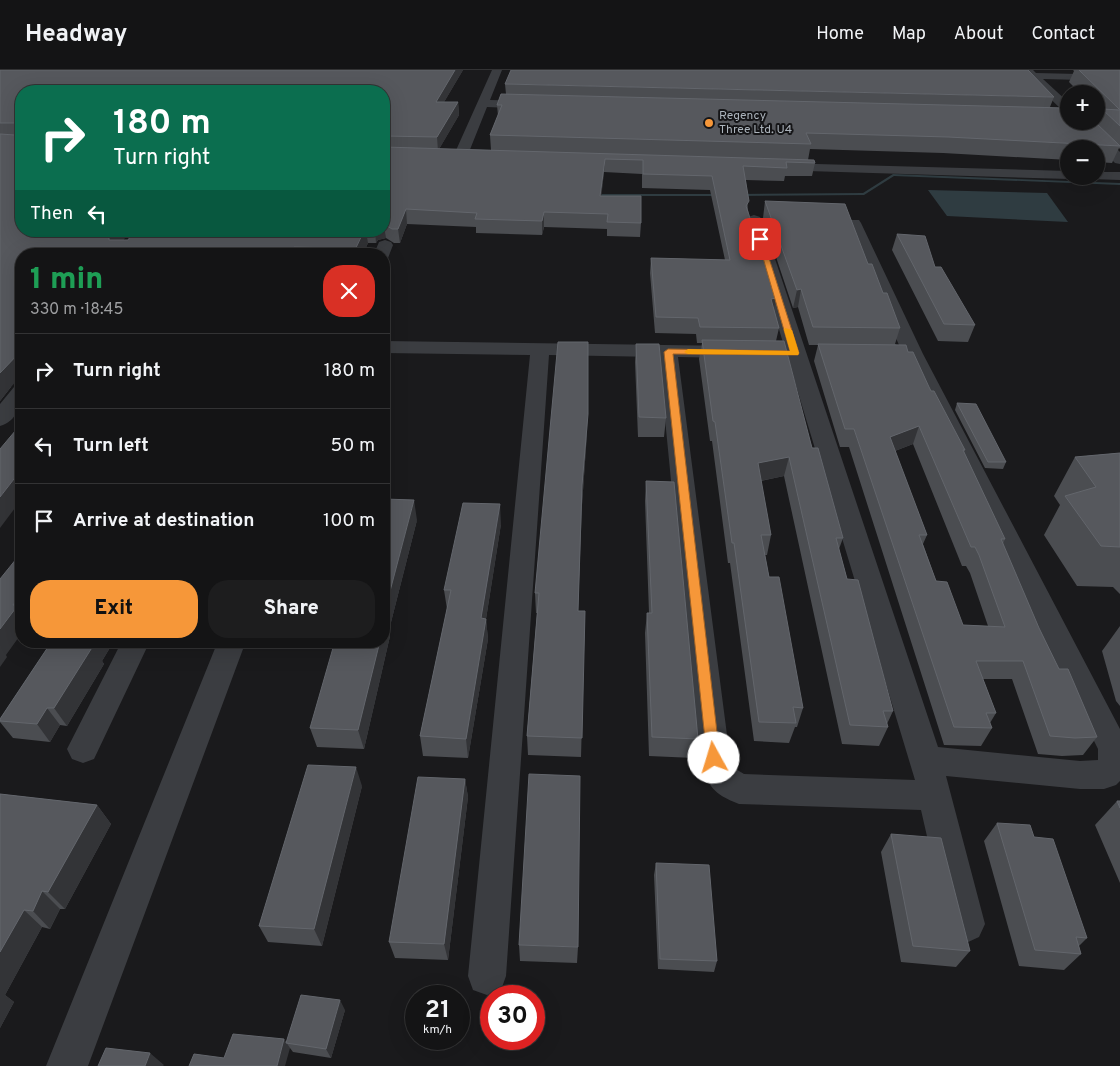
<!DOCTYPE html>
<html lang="en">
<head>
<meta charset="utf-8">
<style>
  :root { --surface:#141415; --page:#1d1d1e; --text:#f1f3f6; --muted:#9d9ea0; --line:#333334; --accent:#f69739 }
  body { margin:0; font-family:Overpass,sans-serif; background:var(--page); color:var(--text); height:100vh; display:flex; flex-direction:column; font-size:19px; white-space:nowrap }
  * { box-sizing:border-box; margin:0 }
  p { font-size:16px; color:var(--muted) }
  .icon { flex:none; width:28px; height:28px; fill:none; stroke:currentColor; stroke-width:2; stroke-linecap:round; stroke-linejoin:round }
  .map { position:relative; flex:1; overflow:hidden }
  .drawer { position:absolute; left:15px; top:178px; width:375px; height:400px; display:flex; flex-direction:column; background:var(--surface); border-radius:20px; box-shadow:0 5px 20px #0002,0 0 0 1px var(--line) }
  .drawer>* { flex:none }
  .top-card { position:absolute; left:15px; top:15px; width:375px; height:152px; border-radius:20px; box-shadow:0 5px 20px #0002,0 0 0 1px var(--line); background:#0b6e4f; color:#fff; overflow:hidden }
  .fabs { position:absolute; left:1060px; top:15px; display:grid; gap:10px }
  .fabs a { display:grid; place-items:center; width:45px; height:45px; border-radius:50%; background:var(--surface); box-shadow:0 5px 20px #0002,0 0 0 1px var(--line); font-size:25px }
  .speed { position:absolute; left:405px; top:915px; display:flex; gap:10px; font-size:25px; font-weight:700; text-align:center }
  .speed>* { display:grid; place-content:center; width:65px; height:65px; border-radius:50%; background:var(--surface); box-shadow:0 5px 20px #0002,0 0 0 1px var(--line); line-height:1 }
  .speed small { font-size:12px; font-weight:400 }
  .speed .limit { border:8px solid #d22; background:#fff; color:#111 }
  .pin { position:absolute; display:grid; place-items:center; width:42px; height:42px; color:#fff; margin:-21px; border-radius:10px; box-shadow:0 2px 8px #0006 }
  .me { position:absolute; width:55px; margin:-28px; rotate:354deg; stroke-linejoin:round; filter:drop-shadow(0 0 4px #0008) }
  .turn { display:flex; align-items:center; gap:18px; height:105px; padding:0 15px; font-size:22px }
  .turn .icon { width:65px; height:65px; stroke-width:2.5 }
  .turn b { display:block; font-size:35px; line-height:42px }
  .then { display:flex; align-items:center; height:48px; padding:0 15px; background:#0003; gap:10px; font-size:19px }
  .round { display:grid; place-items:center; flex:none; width:52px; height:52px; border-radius:20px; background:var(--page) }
  .summary { display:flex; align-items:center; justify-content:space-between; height:85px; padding:0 15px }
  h1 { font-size:30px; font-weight:800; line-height:38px; color:#1e9e55 }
  .button { display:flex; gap:10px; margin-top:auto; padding:10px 15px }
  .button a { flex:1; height:58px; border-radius:20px; background:var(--accent); color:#111; font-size:20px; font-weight:800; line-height:58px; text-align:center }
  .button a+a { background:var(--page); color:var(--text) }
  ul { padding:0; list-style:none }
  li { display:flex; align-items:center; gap:15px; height:75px; padding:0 15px; border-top:1px solid var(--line) }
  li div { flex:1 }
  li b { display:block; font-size:19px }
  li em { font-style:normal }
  header { display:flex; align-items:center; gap:30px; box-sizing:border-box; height:70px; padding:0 25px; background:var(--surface); border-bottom:1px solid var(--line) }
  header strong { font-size:24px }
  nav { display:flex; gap:28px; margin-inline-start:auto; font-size:18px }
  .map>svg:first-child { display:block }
  .water { fill:#2f3c41 }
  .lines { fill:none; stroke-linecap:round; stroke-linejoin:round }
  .stream { fill:#2f3c41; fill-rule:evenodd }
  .minor { fill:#3b3d41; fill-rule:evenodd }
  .wall { fill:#4b4d51; fill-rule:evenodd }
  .shaded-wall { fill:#333437 }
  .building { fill:#56585d; stroke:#63666c; fill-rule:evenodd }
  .route { fill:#f69739; stroke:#a06225 }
  .slow { fill:#f59e0b }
  .poi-dot { fill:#f69739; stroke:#151517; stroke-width:2 }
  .labels { text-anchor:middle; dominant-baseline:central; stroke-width:4; stroke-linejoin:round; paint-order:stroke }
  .far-poi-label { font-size:12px; fill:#acb4bc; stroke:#151517; text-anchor:start }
</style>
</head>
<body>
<header>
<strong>Headway</strong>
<nav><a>Home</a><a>Map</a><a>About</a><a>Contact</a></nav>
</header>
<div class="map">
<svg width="1120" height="996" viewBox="0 0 1120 996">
  <rect width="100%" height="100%" fill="#1a1a1c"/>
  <path class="water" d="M928 120 1047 123 1068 152 947 146Z"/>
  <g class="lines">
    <path class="stream" d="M893 104 1120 113V115L894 106 864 125 738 126 736 125 738 124 863 123Z
      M593 124H721L723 125 721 126H592V124Z"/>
    <path class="minor" d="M492 0H502L490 30 533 31 539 35 533 39 487 37 467 87 460 91 455 90 453 87Z
      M1023 0H1033L1036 3 1120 5V11L1043 9 1069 33V44L1065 43 1030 9 999 8 993 5 999 2H1023Z
      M1090 56 1095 57 1120 82V94L1115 93 1085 63 1084 60Z
      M780 93 1069 101V106H1075L1069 109 775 100 773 97 775 94Z
      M1096 102H1120V110L1091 109 1089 106H1096Z
      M754 145 760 147 762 150 938 677 1080 691 1098 690V679L903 284 845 153 847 150H859L861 153 923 284 1120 659V711L1116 715 1104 719H1080L946 706 985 854 979 867 966 873 953 867 947 854 921 740 739 734C711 723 708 715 698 688L659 287 549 285 506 906 501 920 487 925 473 920 468 906 530 285 384 283V271L735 276 742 278 745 282 742 286 735 288 678 287 730 688 734 698 744 704 915 710 746 150 748 147Z
      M385 170 391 172 393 175 388 188 384 189V184H374L379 172Z
      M21 315C22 331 19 351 0 356V334L14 317Z
      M122 571H150L94 689 83 693 72 689 67 679Z
      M218 571H246L88 996H46Z"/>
  </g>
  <path class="wall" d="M0 0H463L444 32H458L459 45 439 79 491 80 490 65 498 46 497 35 506 24 505 14 1054 27 1050 37 1096 53 1100 43 1096 39V24H1081L1069 12 1074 1 1073 0H1120V79L1119 78 1112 93 1096 92V79H1069V90L943 83 810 79 808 90 815 93 812 106H785L784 111 746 110 748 140 779 258 776 271 843 468 839 479 847 509 893 641 887 654 888 657 879 676 842 674 784 406 761 411 771 465 767 485H765L769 507 803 638 797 657H795L789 673 754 671 730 493H728L712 371H710L699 289 702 273H697L696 264 655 263 650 203 651 188 725 190 710 120 642 118V104L604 102 601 126 641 153 640 167 607 166V159L544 157 542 165 476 163V157L407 154 400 173H394L386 168 378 170 376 173H368L363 184H21L11 317 0 331ZM21 21H384V161H134L128 170H123L130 161Z
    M765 131 868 194 900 258 895 274 908 282 965 380 964 382 1005 469 1003 474 1039 558 1059 599 1097 667 1083 685 1062 686 1038 684 1012 609H983L996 643 990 653 992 658 981 676 944 675 849 377H840L814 291 818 275H809L798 237 793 238 763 148ZM913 374 962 496H966L970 503 988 556 963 555 936 511 923 474 927 465 895 381Z
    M897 164 935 197 975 255 968 272 938 271 892 180Z
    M636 274 666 348 664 367H638L635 292Z
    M957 333 1006 392 1003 399 985 398 955 340Z
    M587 363 582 435 578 541H585L581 687 528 685 527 666 537 543H536L535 523Z
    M1120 383V524L1113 517 1077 516 1044 465 1060 435 1054 426 1075 387Z
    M646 411 698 669 694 688 649 686 645 563 647 543H649L645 431Z
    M417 450 389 560 390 566 364 679 317 677 310 658Z
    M501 454 486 549 488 569 468 688 423 686 420 666 447 539 444 520Z
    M1120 556V636L1116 631 1102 581Z
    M52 571H114L102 591 104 594 67 656 60 655 50 672 13 668 0 652V649Z
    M465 709 468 727 448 890 395 888 389 872Z
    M362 716 322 876 268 872 259 856Z
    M0 724 97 735 111 754 65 839H60L50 859 42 857 5 925 14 932 0 958Z
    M1117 731H1120V813L1095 755Z
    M997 753 1034 767 1087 868 1079 876 1081 884 1064 900 1019 896 984 771Z
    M891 764 970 881 956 897 901 892 881 782Z
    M656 793 717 891 714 902 658 899 654 805Z
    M519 875 578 877 577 893 520 891Z
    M345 940 331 988 293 982 290 978 224 988 284 969 286 972Z"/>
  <path class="shaded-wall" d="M455 0H463L437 44 436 32Z
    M458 32 459 45 438 81 437 67Z
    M605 89 604 102 600 140V126Z
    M406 139 407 154 400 173 398 159Z
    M544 142V157L542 165V151Z
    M384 156 386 168 378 170 376 173 375 161H384Z
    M114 161H130L114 183 109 168Z
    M364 161H366L368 173 363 184H353Z
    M294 177 295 184H289Z
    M207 179 209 184H203Z
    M801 219 798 237 793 238 797 220Z
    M776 228 773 244 771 229Z
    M21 281V306L11 317 0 331V303Z
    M588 344 587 363 582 435V415Z
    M919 356 913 374 884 385 890 367Z
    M789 387 784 406 754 412 758 393Z
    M21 400V430L0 458V427Z
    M414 430 417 450 389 560 390 566 364 679 358 660 380 571H384V544Z
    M500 434 501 454 486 549 488 569 468 688 466 669 481 548Z
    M21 523V564L6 585 7 587 0 597V559L13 535Z
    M92 571H114L102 591 104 594 67 656 54 638Z
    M47 638 60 655 50 672 37 654Z
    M356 697 362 716 322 876 314 859Z
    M465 709 468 727 448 890 444 874Z
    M97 735 111 754 65 839 48 822Z
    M42 821 60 839 50 859 33 841Z
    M24 840 42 857 5 925 14 932 0 958V882Z
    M340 930 345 940 331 988 326 979Z
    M284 969 290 978 285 996H277Z
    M150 983 164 995 163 996H145Z"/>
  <path class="building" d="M0 0H455L436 32H458L437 67 384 66V21H21V161H114L109 168V170H128L134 161H364L353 184H334L337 178 294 177 289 184H269L270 181 207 179 203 184H21V276L20 277H21V281L0 303V64L15 65 17 63V55L16 53H0Z
    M511 0H1028L1054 27 505 14Z
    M1079 0H1120V56L1102 39 1120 40Z
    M501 24 1066 38H1069V51H1094L1120 76 948 67 806 63 811 74 490 65 502 35H497Z
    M384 77 814 90 815 93 786 92 787 98 743 96 749 131 746 136 776 228 771 229 779 258 700 257 698 248 656 247 651 188 730 190 712 106 643 104V90L605 89 600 126H641V153L607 152 608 144 544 142 542 151 475 149 477 143 406 139 398 159H392L384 154Z
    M765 131 845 134 868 194H872L883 223H887L900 258 813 257 801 219 797 220Z
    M897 164 925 166 935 197H941L975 255 944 254Z
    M702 270 784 271 812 378H818L843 468H836L847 509 858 510 876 578 893 641H883L888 657 850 655 789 387 758 393 771 465H761L769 507H779L803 638 793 637 796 653 759 652 734 473H732L715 352 713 351Z
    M558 272H588V344L582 415 578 541H585L582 668 527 666 539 523H535Z
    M636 274H659L666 348 639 347Z
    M818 274 906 275 908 282H913L929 317 931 321H934L965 380H963L1005 469H1001L1039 558 1059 599H1068L1097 667 1075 668 1050 666 1023 591H976L996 643H986L992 658 954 657 854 359H845ZM919 356 971 477H975L979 485 1005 557 963 555 947 512 936 511 919 465H927L890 367Z
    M957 333 976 334 1006 392H988Z
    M21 354V400L0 427V379Z
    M1120 383V477L1101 476 1065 426 1096 417 1075 387Z
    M646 411 674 412 698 669 652 667 647 543H652Z
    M384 429 414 430 384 544Z
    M463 433 500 434 481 548 486 549 466 669 420 666 451 520H444Z
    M21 483V523L13 535H18L0 559V509Z
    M384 546H386L384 556Z
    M52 571H92L89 576H93L54 638H47L37 654 0 651V649Z
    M335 571H380L358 660 310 658Z
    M308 695 356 697 314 859 259 856Z
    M529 704 580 706 578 877 519 875Z
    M418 707 465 709 444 874 389 872Z
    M0 724 97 735 48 822 42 821 33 841 24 840 0 882Z
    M1117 731H1120V738Z
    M997 753 1030 755 1034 767 1053 769 1087 868 1076 867 1081 884 1035 880Z
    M891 764 941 768 970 881 913 876Z
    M656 793 709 795 717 891 660 889Z
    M301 925 340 930 326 979 286 973Z
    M233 964 284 969 277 996H189L194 984 224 988Z
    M106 978 150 983 145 996H98Z"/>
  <path class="route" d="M757 167 763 169 799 283 798 285 673 284 720 688 718 693 714 695 709 693 707 688 664 282 668 279 790 281Z"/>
  <path class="slow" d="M785 258 792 260 799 283 798 285 688 284 684 282 688 279 790 281 784 260Z"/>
  <circle class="poi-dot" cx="709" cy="53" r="5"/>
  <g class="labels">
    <g class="far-poi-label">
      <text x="719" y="46">Regency<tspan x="719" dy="14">Three Ltd. U4</tspan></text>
    </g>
  </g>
</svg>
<div class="fabs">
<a>+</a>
<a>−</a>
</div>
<div class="speed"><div>21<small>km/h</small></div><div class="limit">30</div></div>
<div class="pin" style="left:760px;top:169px;background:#d93025"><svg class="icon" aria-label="arrive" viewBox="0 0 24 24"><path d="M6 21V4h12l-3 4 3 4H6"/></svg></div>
<svg class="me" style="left:714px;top:688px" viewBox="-20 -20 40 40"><circle r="19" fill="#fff"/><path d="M0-13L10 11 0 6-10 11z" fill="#f69739"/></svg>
<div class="top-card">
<div class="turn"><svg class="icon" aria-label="right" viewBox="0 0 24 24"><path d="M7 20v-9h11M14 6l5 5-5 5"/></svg><div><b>180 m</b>Turn right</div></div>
<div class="then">Then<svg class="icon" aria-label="left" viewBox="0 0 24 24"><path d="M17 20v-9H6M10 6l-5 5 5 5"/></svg></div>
</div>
<section class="drawer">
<div class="summary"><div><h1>1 min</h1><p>330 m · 18:45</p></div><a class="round" style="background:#d93025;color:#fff"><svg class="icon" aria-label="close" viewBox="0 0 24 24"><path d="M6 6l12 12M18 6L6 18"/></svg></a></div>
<ul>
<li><svg class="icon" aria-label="right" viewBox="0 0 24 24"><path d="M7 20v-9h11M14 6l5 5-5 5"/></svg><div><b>Turn right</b></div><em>180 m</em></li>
<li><svg class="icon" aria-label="left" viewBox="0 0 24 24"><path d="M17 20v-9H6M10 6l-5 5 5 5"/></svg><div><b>Turn left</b></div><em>50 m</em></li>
<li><svg class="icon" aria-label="arrive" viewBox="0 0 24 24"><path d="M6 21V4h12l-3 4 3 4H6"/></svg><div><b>Arrive at destination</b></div><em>100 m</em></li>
</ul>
<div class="button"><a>Exit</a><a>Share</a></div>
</section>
</div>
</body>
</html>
